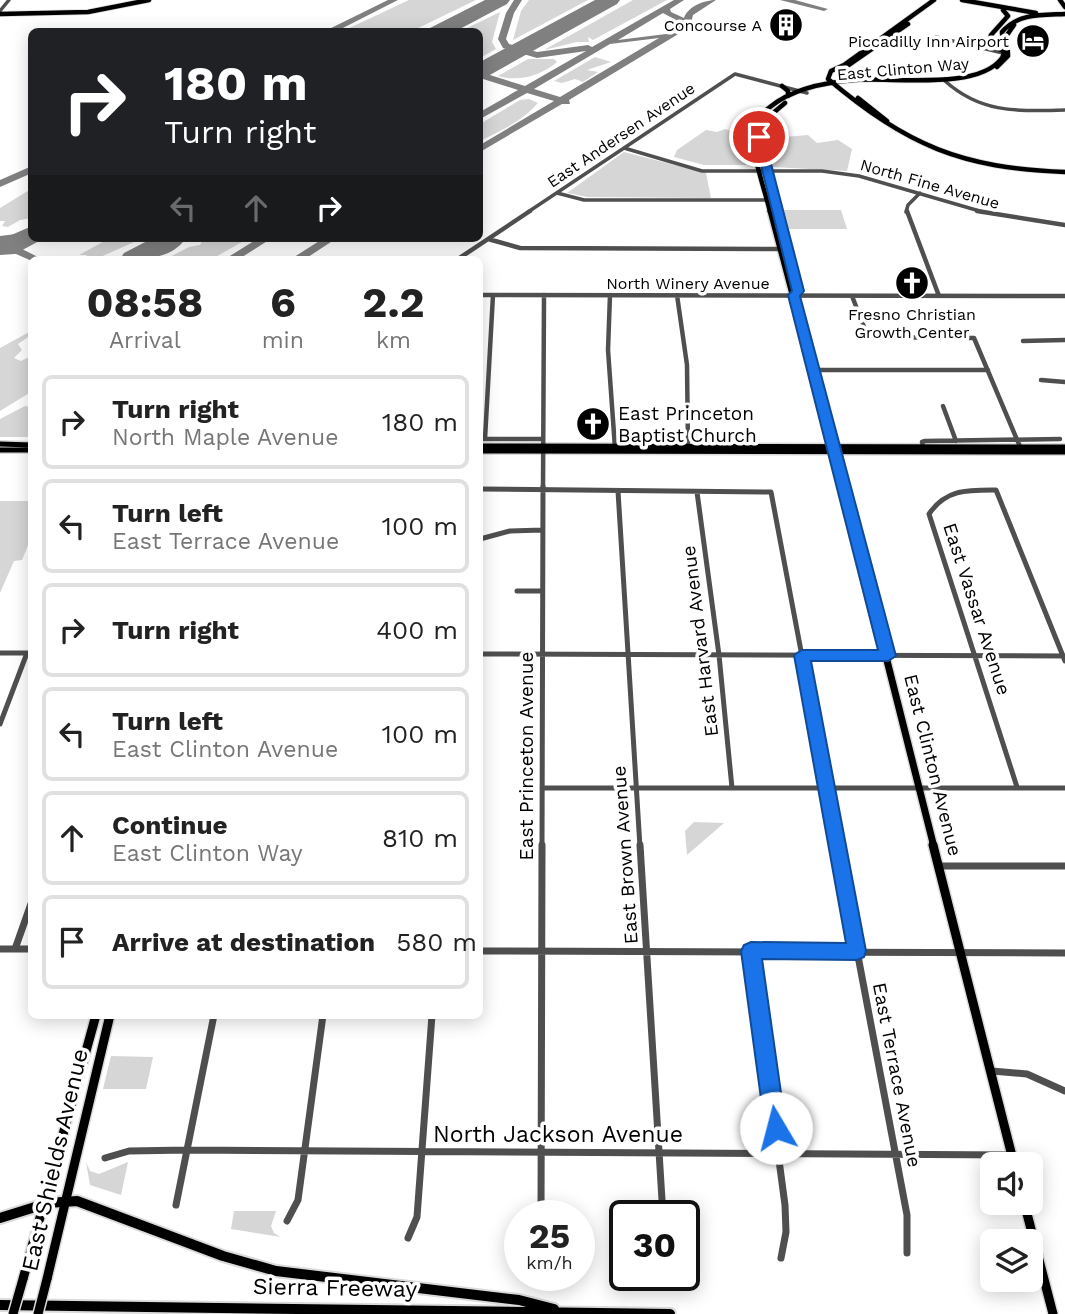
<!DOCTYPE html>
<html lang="en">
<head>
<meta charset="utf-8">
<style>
  :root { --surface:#fff; --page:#f2f2f2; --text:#222; --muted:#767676; --line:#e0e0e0 }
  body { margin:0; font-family:"Work Sans",sans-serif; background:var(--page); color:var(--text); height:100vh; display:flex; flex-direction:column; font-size:26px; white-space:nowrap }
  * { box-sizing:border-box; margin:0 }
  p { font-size:23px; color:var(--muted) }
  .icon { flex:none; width:38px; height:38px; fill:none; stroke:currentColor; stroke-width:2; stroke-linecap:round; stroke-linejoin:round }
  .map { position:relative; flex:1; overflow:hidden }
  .details { position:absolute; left:28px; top:256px; width:455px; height:763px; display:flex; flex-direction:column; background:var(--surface); border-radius:10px; box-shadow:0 4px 18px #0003 }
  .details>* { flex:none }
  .guide { position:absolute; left:28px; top:28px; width:455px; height:214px; border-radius:10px; box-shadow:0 4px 18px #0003; background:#202124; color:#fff; overflow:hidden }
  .controls { position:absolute; left:980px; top:1152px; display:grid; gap:14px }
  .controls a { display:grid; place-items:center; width:63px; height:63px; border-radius:10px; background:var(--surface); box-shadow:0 4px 18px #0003; font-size:35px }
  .speed { position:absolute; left:504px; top:1200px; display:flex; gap:14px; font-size:35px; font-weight:700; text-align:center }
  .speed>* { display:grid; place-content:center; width:91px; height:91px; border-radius:50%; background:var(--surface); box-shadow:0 4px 18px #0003; line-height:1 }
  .speed small { font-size:18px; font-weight:400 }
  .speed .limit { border:4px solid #111; border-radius:10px; background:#fff; color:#111 }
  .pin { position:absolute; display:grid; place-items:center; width:60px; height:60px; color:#fff; margin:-30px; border:4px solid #fff; border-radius:50%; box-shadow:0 2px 7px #0007 }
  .me { position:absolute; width:77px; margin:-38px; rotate:352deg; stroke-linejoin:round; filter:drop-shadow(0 0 5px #0008) }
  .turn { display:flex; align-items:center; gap:24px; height:147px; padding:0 21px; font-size:32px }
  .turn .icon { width:91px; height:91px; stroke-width:2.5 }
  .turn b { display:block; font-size:49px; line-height:60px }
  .lanes { display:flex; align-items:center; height:66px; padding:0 21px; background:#0003; justify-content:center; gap:35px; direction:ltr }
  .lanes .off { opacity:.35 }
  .eta { display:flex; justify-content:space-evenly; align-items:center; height:119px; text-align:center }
  .eta b { font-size:42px; font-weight:700; line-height:49px }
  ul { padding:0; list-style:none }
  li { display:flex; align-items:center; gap:21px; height:94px; margin:0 14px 10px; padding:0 7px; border:4px solid var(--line); border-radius:10px }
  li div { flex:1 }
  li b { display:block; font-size:26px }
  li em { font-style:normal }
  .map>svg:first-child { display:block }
  .green { fill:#d6d6d6 }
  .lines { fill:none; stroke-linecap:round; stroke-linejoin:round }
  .taxiway { fill:#808080; fill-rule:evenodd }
  .runway { fill:#808080; fill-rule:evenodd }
  .major-far3-casing { stroke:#dbdbdb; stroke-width:6 }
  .major-far2-casing { stroke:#dbdbdb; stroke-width:8 }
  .major-far1-casing { stroke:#dbdbdb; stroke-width:10 }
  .major-casing { stroke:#dbdbdb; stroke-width:12 }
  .highway-casing { stroke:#dbdbdb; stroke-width:14 }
  .minor-far3 { stroke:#4f4f4f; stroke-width:3.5 }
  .minor-far2 { stroke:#4f4f4f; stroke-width:4.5 }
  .minor-far1 { stroke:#4f4f4f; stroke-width:5 }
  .minor { stroke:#4f4f4f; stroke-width:7 }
  .major-far3 { stroke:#000; stroke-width:4.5 }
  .major-far2 { stroke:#000; stroke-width:5 }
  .major-far1 { stroke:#000; stroke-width:7 }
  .major { stroke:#000; stroke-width:9 }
  .highway { stroke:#000; stroke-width:10 }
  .major-bridge-casing { stroke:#dbdbdb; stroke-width:12; stroke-linecap:butt }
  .major-bridge { stroke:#000; stroke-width:9 }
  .route { fill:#1a73e8; stroke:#114b97; stroke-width:2 }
  .labels { text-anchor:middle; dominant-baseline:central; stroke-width:7; stroke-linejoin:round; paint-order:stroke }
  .far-poi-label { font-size:16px; fill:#000; stroke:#fff; text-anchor:end }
  .far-street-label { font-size:16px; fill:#000; stroke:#fff }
  .poi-label { font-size:19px; fill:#000; stroke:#fff; text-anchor:start }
  .street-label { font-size:19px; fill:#000; stroke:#fff }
  .near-street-label { font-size:23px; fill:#000; stroke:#fff }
</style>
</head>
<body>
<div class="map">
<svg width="1065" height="1314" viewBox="0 0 1065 1314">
  <rect width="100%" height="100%" fill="#fff"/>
  <path class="green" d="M409 0H476L412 31H343Z
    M529 0H588L513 40 521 11Z
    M633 0H667L593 40 588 37 589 42H577L544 50Z
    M500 12 492 42 496 49 480 58V32L461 31Z
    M595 57 611 62 587 70 598 72 583 82 575 79 562 83 554 81Z
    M528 59H554L557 62C540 76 519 82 498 76Z
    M529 99 538 103C522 121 501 131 480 141V124L520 100Z
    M725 129 742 134 748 165H704L674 157 677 150 706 130 717 132Z
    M766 133H773V138L808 135 817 143 838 140 852 149 847 171 772 167Z
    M624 152 706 173 711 198 587 197 567 193Z
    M31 189V218L20 220 8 227 2 226 5 221H0V208Z
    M784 210H841L847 229H789Z
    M110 238H143L96 259H83L87 255H79Z
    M204 238H249L212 259H166L189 247 200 245Z
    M31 331V335L18 344 22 350 14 358 21 361 31 356V392L0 411V348Z
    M25 406 31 407V437H0V419Z
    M0 501H31V538L22 560 14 561 0 593Z
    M694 822 724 823 687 855 685 831Z
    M111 1056 153 1057 146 1089H103Z
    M86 1162 90 1171 99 1174 128 1162 121 1195 90 1185Z
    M234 1211H276L271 1226 274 1233 281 1237 231 1229Z"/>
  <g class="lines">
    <path class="taxiway" d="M388 0H398L335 32H323Z
      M494 0H507L490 5V1Z
      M514 0H522L514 13 506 39 509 44 537 52 588 45 592 47 674 0H684L670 9 671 12 684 18C688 6 705 0 716 0L693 15 690 27 569 100 570 104H562L480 152V145L554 101 527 93 480 119V112L518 90 480 78V72L525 86 586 51 537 58 503 48 498 39 506 13ZM663 13 683 24 666 34 618 40ZM659 38 560 97 534 89 610 44Z
      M780 0H795L828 9 824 11Z
      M32 166V173L0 187V180Z
      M32 232V238L6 241 42 259H32V261L0 247V236Z
      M259 238H272L239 259H225Z
      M324 238H337L305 259H291Z"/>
    <path class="runway" d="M485 0H510L507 4 454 32H427L430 28Z
      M595 0H620L617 4 488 76 480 77V62Z
      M32 226V238L41 240 15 254 0 255V240Z
      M153 238H186C171 260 144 259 120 259L124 253Z"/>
    <g class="major-far3-casing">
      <path id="major-far3" d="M934 0 844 65 831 71 828 79C908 146 961 168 1065 172
        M962 0 1036 13
        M1060 0 1065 7
        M1003 10 1008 16 991 35 988 45 1006 52
        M0 14 88 12 149 0
        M846 67 908 24
        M997 67 1008 56 1007 35 1014 25
        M782 86 788 91V96
        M858 98 887 121
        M770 212C766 194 751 151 752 134 753 123 762 113 770 107 792 89 827 82 856 80 892 77 978 91 1002 58 1007 51 1002 40 1002 32 1018 13 1042 15 1065 14
        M778 212 759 139 766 119 785 103"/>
    </g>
    <g class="major-far2-casing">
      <path id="major-far2" d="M770 211 843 488
        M777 211 798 291 794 295
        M0 444 32 445
        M480 446 1065 447
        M0 450H32
        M480 451 1065 452"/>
    </g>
    <g class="major-far1-casing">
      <path id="major-far1" d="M843 486 934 847"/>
    </g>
    <g class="major-casing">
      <path id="major" d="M933 845 1014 1164
        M1024 1202 1053 1314
        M23 1279 96 1015
        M47 1279 110 1015"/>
    </g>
    <g class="highway-casing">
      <path id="highway" d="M0 1218 48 1203 77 1201 223 1256 276 1271 519 1300 554 1309
        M0 1305 670 1314"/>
    </g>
    <path class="minor-far3" d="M0 11 9 0
      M936 37 1007 54
      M945 81C982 114 1018 111 1065 110
      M624 148 702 171H822L859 176 983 212
      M557 193 584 200H766
      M528 212 735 74 807 93
      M906 212 908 205 920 193"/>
    <path class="minor-far2" d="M907 211 939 296
      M977 211 1065 225
      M488 239 520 248 779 249
      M458 259 530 211
      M480 295 1065 296
      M610 295 608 350 615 448
      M677 295 687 365 688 448
      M852 296 868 337 974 338 1021 449
      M1023 341 1065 340
      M813 370H988
      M1041 380 1065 382
      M943 406 956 441
      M480 439H542
      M485 439 493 295
      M923 446 922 442 925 441 1060 439
      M543 488 544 295"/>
    <path class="minor-far1" d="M480 489 771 492 838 847
      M618 491 640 847
      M697 492 719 655 732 788
      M480 539 510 531 542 530
      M517 591H542
      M0 653H32
      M480 654 1065 656
      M0 724 27 653
      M1017 787 929 514C946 489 968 490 996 490L1065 661
      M542 788H1065
      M542 847 543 486"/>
    <path class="minor" d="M640 845 663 1216
      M837 845 907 1215V1253
      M941 866H1065
      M0 949H32
      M15 949 32 901
      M480 951 1065 953
      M751 951 785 1205 786 1232 781 1258
      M992 1071 1027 1074 1065 1091
      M105 1158 129 1151 187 1150 1012 1155
      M176 1205 214 1015
      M541 1216 542 845
      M287 1221 298 1200 323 1015
      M408 1238 417 1217 432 1015"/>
    <use href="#major-far3" class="major-far3"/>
    <use href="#major-far2" class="major-far2"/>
    <use href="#major-far1" class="major-far1"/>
    <use href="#major" class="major"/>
    <use href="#highway" class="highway"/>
    <g class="major-bridge-casing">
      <path id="major-bridge" d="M13 1314 23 1279
        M38 1314 47 1279"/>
    </g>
    <use href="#major-bridge" class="major-bridge"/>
  </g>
  <path class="route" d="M759 134 764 137 804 291 800 296 896 656 888 661H811L866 951 864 957 857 960 762 959 786 1128 783 1135 776 1138 768 1135 765 1128 741 951 744 945 751 942 846 943 794 655 802 650H878L788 295 792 291 754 137Z"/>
  <defs>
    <g id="building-disc" transform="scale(1.75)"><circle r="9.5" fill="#000" stroke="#fff"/><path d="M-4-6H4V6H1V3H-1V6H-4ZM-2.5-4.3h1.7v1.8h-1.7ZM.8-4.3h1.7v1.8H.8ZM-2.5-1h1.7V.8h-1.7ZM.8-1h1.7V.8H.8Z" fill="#fff"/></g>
    <g id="hotel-disc" transform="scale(1.75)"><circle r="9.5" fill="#000" stroke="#fff"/><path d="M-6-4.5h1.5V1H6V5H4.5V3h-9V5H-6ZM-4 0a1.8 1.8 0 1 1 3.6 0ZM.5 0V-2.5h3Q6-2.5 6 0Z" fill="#fff"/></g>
    <g id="church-disc" transform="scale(1.75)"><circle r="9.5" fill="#000" stroke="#fff"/><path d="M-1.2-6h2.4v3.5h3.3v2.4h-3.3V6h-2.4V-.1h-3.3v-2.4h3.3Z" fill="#fff"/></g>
  </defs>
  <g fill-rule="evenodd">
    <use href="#building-disc" x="786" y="25"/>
    <use href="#hotel-disc" x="1033" y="41"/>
    <use href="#church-disc" x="912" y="283"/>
    <use href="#church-disc" x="593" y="424"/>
  </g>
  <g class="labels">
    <g class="far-poi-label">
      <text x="762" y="25">Concourse A</text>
      <text x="1009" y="41">Piccadilly Inn Airport</text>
      <text x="912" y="314" text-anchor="middle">Fresno Christian<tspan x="912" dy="18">Growth Center</tspan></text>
    </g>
    <g class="far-street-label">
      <text transform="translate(903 69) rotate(-5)">East Clinton Way</text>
      <text transform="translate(621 135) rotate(-34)">East Andersen Avenue</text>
      <text transform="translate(930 184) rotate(16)">North Fine Avenue</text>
      <text x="688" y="283">North Winery Avenue</text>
    </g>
    <g class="poi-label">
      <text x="618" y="413">East Princeton<tspan x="618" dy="22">Baptist Church</tspan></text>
    </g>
    <g class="street-label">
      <text transform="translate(977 609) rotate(72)">East Vassar Avenue</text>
      <text transform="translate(700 641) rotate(-97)">East Harvard Avenue</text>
      <text transform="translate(526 756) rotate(-90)">East Princeton Avenue</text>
      <text transform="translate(933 765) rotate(76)">East Clinton Avenue</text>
      <text transform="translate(625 855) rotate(-94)">East Brown Avenue</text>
      <text transform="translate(897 1075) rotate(79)">East Terrace Avenue</text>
    </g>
    <g class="near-street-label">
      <text x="558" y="1134">North Jackson Avenue</text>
      <text transform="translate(55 1160) rotate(-77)">East Shields Avenue</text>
      <text transform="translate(335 1288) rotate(1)">Sierra Freeway</text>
    </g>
  </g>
</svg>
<div class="controls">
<a><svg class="icon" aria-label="sound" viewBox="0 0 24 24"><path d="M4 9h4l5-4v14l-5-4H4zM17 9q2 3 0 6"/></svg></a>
<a><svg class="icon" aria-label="layers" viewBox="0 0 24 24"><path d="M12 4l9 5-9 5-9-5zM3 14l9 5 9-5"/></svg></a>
</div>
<div class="speed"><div>25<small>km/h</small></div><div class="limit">30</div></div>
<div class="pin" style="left:759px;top:137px;background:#d93025"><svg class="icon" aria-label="arrive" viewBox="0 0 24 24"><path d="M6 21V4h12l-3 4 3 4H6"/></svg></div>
<svg class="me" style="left:776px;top:1128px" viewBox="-20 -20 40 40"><circle r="19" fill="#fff"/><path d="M0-13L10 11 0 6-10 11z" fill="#1a73e8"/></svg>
<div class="guide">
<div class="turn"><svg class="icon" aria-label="right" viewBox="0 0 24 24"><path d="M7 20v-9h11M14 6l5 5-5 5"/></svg><div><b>180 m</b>Turn right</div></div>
<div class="lanes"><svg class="icon off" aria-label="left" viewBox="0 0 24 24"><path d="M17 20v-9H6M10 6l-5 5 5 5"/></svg><svg class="icon off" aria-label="ahead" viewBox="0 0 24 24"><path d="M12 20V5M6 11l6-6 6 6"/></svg><svg class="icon" aria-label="right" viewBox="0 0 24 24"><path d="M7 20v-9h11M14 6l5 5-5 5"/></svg></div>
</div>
<section class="details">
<div class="eta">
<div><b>08:58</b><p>Arrival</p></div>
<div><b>6</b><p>min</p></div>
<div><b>2.2</b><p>km</p></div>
</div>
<ul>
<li><svg class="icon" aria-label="right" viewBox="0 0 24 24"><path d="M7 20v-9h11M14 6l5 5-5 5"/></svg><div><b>Turn right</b><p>North Maple Avenue</p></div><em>180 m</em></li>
<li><svg class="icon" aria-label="left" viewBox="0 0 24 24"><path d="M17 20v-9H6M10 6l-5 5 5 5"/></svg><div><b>Turn left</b><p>East Terrace Avenue</p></div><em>100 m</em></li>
<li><svg class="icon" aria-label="right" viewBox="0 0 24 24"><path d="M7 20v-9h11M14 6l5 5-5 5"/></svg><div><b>Turn right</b></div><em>400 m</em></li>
<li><svg class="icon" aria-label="left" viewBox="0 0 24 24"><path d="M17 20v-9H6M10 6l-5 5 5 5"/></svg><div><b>Turn left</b><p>East Clinton Avenue</p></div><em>100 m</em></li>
<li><svg class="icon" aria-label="ahead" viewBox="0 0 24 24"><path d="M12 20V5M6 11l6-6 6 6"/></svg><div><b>Continue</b><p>East Clinton Way</p></div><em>810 m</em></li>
<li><svg class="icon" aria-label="arrive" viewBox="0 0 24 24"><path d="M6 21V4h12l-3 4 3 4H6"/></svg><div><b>Arrive at destination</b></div><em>580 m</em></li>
</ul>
</section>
</div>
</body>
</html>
